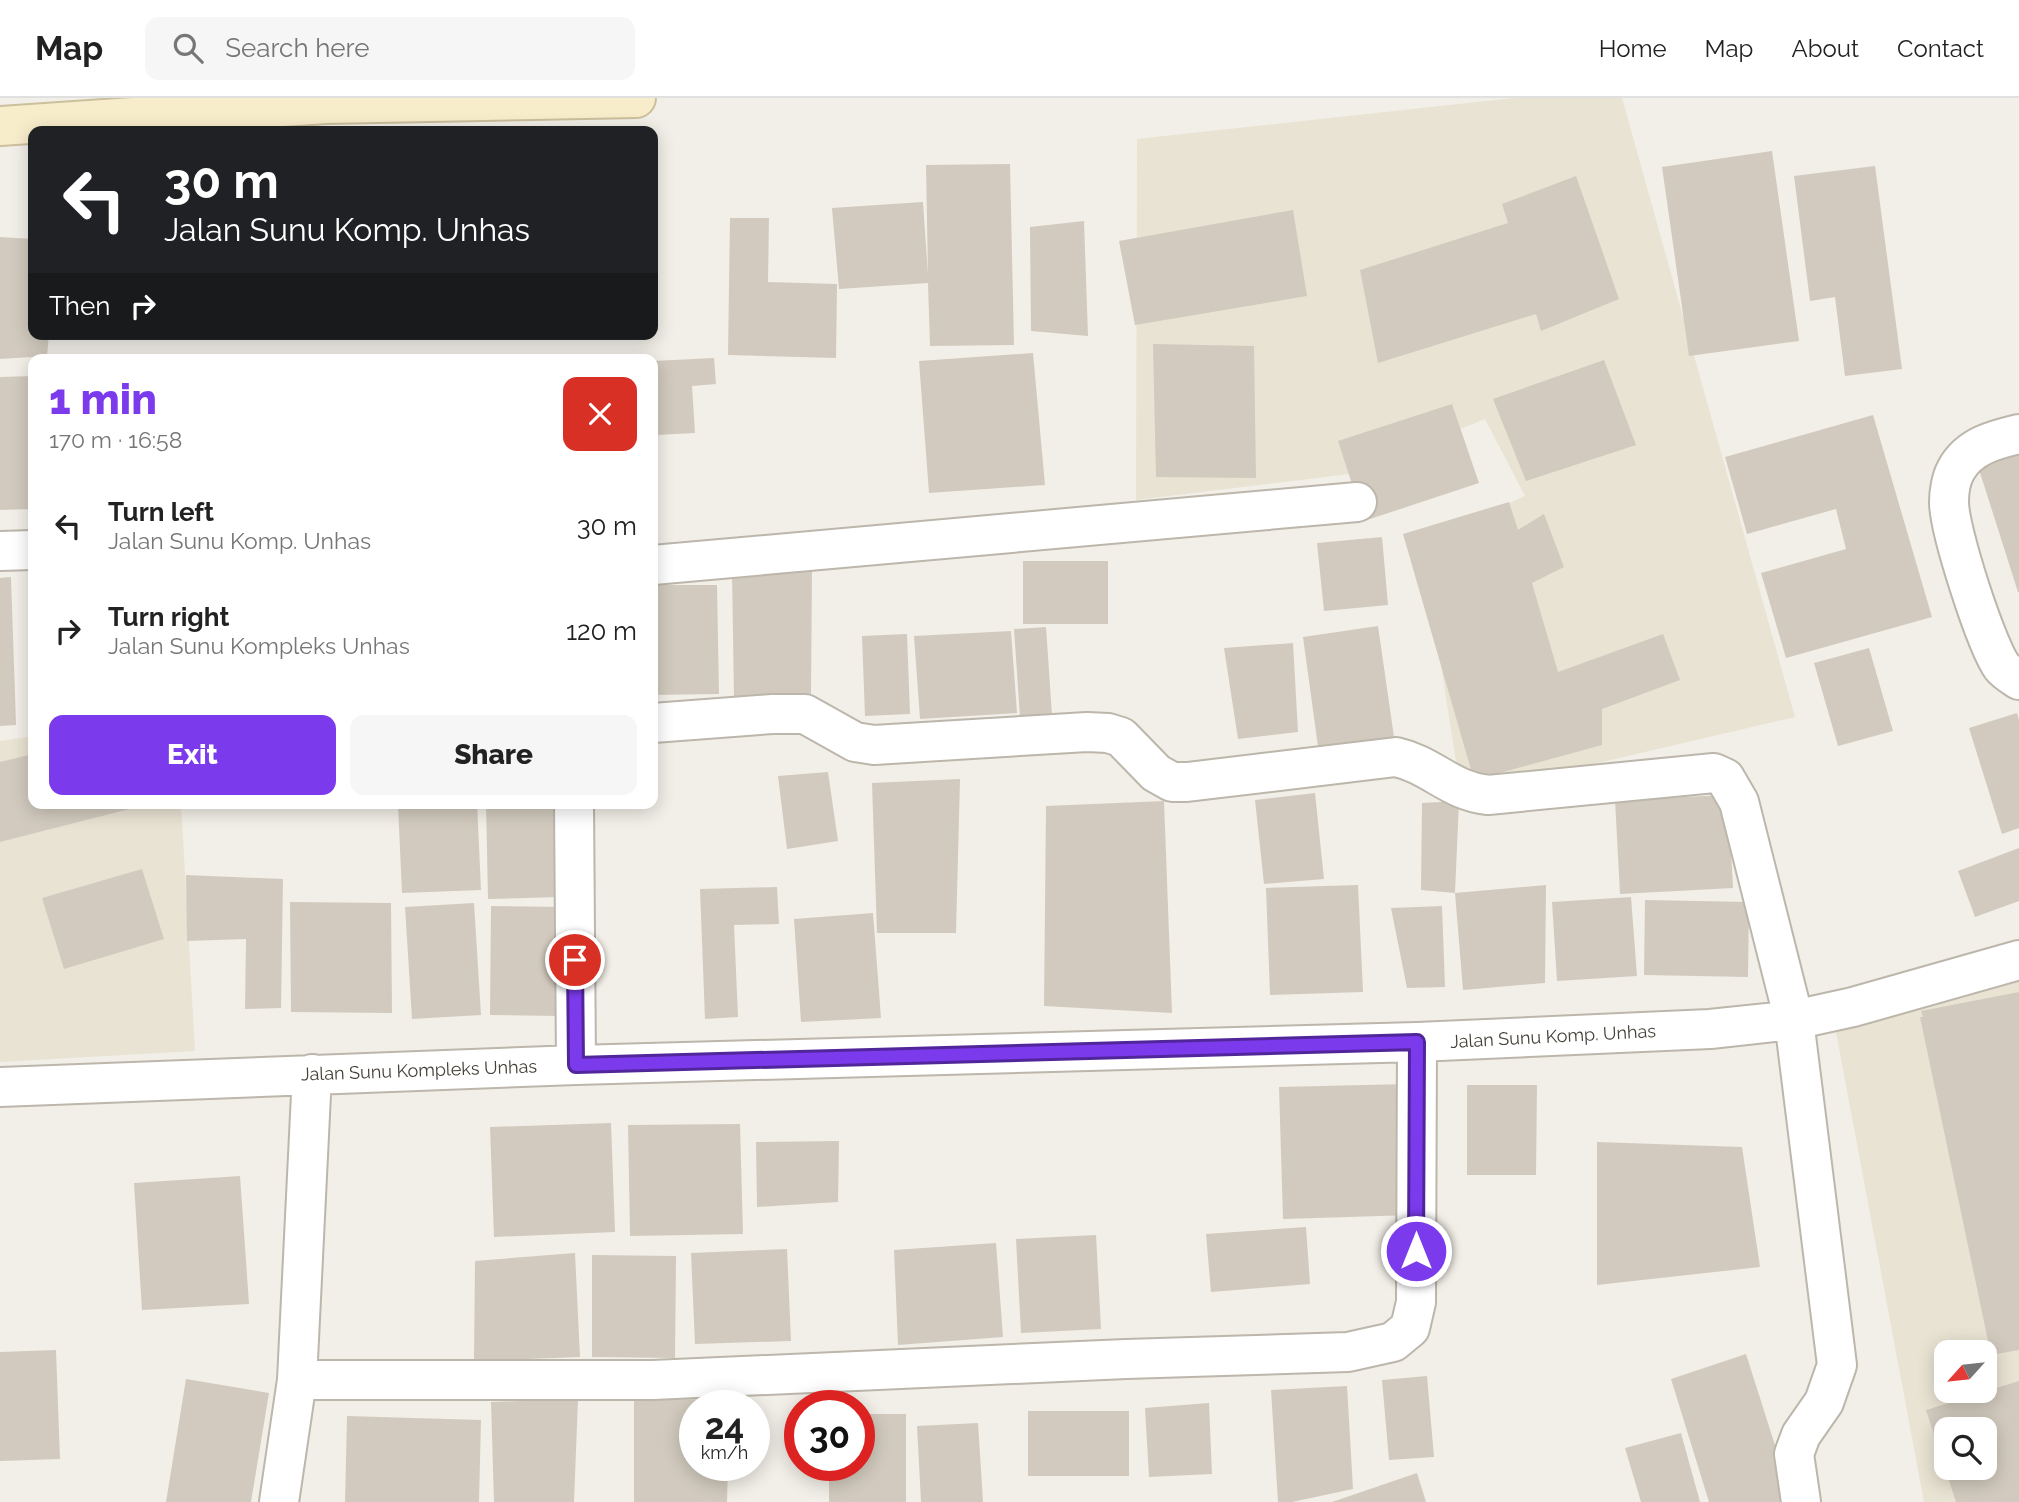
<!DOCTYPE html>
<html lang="en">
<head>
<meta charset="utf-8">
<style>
  :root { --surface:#fff; --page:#f6f6f6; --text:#222; --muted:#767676; --line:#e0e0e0; --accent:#7c3aed }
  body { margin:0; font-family:Raleway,sans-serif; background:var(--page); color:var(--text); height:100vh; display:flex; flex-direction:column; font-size:26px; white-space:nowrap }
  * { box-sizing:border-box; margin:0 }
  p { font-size:23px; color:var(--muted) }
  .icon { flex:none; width:38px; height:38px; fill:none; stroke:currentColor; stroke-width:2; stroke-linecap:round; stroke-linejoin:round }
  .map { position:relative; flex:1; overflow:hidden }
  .panel { position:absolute; left:28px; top:256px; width:630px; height:455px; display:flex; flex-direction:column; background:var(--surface); border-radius:14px; box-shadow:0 4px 18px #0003 }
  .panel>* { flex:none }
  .guide { position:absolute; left:28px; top:28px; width:630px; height:214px; border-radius:14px; box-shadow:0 4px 18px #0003; background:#202124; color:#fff; overflow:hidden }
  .needle { width:46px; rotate:243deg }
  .controls { position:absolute; left:1934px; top:1242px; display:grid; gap:14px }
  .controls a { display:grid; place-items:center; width:63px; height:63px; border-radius:14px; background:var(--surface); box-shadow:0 4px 18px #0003; font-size:35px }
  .speed { position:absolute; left:679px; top:1292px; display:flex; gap:14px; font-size:35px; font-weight:700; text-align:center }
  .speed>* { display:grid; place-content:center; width:91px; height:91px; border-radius:50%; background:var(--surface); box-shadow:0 4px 18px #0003; line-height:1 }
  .speed small { font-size:18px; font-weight:400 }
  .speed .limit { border:10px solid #d22; background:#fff; color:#111 }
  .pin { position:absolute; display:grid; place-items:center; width:60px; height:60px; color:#fff; margin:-30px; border:4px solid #fff; border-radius:50%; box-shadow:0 2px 7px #0007 }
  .me { position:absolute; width:77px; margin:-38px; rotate:0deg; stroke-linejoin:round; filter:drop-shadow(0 0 5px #0008) }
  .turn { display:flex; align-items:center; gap:24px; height:147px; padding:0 21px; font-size:32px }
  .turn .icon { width:91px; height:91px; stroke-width:2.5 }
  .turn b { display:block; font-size:49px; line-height:60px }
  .then { display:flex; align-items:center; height:66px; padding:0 21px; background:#0003; gap:14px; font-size:26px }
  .round { display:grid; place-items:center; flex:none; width:74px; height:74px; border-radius:14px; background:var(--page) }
  .head { display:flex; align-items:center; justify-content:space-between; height:119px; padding:0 21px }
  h1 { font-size:42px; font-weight:800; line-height:52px; color:var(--accent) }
  .primary-button { display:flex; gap:14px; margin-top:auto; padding:14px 21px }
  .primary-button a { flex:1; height:80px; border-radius:14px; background:var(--accent); color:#fff; font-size:28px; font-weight:800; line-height:80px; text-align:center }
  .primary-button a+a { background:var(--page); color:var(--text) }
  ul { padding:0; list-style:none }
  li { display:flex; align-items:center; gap:21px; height:105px; padding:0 21px }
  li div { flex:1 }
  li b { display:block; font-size:26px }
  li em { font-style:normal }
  header { display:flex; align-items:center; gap:42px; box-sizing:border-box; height:98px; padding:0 35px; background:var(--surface); border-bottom:2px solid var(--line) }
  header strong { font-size:33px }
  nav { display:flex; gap:38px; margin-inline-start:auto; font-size:24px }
  .search { width:490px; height:63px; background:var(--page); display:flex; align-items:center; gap:18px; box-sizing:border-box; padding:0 24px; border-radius:14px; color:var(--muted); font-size:26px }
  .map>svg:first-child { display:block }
  .education { fill:#e9e3d3; fill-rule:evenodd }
  .building { fill:#d2cabe; fill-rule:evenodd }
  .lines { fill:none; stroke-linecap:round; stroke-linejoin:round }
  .street-casing { stroke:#bcb6ab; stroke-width:42 }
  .secondary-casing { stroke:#ccbf9c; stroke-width:42 }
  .street { stroke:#fff; stroke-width:38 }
  .secondary { stroke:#f8edcb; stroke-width:38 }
  .route-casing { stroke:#51269a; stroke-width:18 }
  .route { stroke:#7c3aed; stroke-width:12 }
  .labels { text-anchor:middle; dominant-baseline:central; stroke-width:5; stroke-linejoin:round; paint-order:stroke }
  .street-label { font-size:18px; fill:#443f37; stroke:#fff }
</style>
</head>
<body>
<header>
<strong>Map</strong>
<div class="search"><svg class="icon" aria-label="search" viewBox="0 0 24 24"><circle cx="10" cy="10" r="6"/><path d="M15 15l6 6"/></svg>Search here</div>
<nav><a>Home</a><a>Map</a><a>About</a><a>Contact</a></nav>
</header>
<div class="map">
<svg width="2019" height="1404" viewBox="0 0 2019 1404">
  <rect width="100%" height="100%" fill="#f2efe8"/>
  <path class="education" d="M1514 0H1622L1795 619 1512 685 1457 670 1422 445 1525 398 1485 321 1349 376 1136 402 1137 41Z
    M33 638V705H181L195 953 0 964V643Z
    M2019 883V1404H1924L1836 934ZM1946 1255H1984V1293H1946ZM1946 1332H1984V1370H1946Z"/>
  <path class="building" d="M1772 53 1799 243 1689 258 1662 69Z
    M1010 66 1014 247 930 248 928 185 839 191 832 110 923 104 928 177 926 67Z
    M1875 68 1902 271 1845 278 1835 199 1810 203 1794 78Z
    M1576 78 1619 201 1541 233 1536 216 1378 265 1360 172 1508 125 1502 106Z
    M1293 112 1307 198 1135 227 1119 143Z
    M730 120H769L768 184 837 186 836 260 728 257Z
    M1084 123 1088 238 1031 233 1030 129Z
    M0 139 33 141V236H49L47 258 0 261Z
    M1153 246 1254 248 1256 380 1156 379Z
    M1033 255 1045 387 929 395 919 263Z
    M714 260 716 286 692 288 695 335 656 337 653 263Z
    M1604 262 1636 347 1526 383 1493 301Z
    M33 278V411L0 412V279Z
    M1452 306 1479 385 1364 423 1338 343Z
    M1873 317 1932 519 1786 560 1761 475 1846 451 1836 411 1747 436 1725 359Z
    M2019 349V494H2018L1976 362Z
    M1509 404 1518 432 1544 416 1564 469 1532 485 1558 574 1663 536 1680 582 1602 611V647L1474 682 1403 436Z
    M1382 439 1388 507 1324 513 1317 445Z
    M1023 463H1108V526H1023Z
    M812 473 811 598 734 599 732 474Z
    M11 479 16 627 0 628V480Z
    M653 487H717L719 596 653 597Z
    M1378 528 1395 646 1319 656 1303 539Z
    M1046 529 1052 617 1020 619 1014 531Z
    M1011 533 1017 615 920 621 914 538Z
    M907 536 910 616 865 618 862 538Z
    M1293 545 1298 634 1238 641 1224 550Z
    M1869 550 1893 633 1838 648 1814 565Z
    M2017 615 2019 622V730L2002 736 1969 630Z
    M33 656V705L149 706 0 744V664Z
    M828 674 838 743 787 751 778 678Z
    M960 681 956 835H877L872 685Z
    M1315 695 1324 781 1264 786 1255 702Z
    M1728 697 1733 790 1620 796 1615 702Z
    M1164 703 1172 915 1044 908 1046 708Z
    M1459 703 1455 795 1421 792 1422 705Z
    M477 705 481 792 402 795 398 707Z
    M486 705H559L560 799 488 801Z
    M2019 750V803L1975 819 1958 773Z
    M142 771 164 841 64 871 42 800Z
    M186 777 283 781 281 910 245 911 246 841 187 843Z
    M1358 787 1363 894 1270 897 1266 790Z
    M1546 787 1545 885 1463 892 1455 795Z
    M777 789 779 826 734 827 738 919 705 921 700 791Z
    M1631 799 1637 878 1557 883 1552 804Z
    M1645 802 1749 804 1748 879 1644 877Z
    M290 804 391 805 392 915 291 914Z
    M474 805 481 917 412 921 405 809Z
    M491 808 562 809V918L490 917Z
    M1442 808 1445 889 1407 890 1391 810Z
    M873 815 881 920 801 924 794 821Z
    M2019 894V1252L1991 1257 1920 919H1923L1921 913Z
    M1408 986 1413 1117 1283 1121 1279 989Z
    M1467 987H1537L1536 1077H1467Z
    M611 1025 615 1134 494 1139 490 1029Z
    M740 1026 743 1136 630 1138 628 1027Z
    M839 1043 838 1104 757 1109 756 1044Z
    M1597 1044 1742 1049 1760 1169 1597 1187Z
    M240 1078 249 1206 142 1212 134 1085Z
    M1306 1129 1310 1186 1211 1194 1206 1136Z
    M1096 1137 1101 1231 1021 1235 1016 1141Z
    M996 1145 1003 1239 898 1247 894 1152Z
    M787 1151 791 1243 695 1246 691 1155Z
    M575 1155 580 1259 474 1263 475 1163Z
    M592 1157 676 1158 675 1260 592 1259Z
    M56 1252 60 1361 0 1363V1254Z
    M1746 1256 1793 1404H1709L1671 1281Z
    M1427 1278 1434 1359 1389 1362 1382 1282Z
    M186 1281 269 1295 251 1404H166Z
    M2019 1283V1404H1956L1926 1312ZM1946 1332H1984V1370H1946Z
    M1347 1288 1353 1391 1292 1404H1278L1271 1292Z
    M578 1301 574 1404H494L491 1304Z
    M730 1301V1307H695V1367H728L727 1404H634V1302Z
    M1209 1305 1212 1376 1149 1379 1145 1310Z
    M1028 1313H1129V1378H1028Z
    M859 1316H906V1404H829V1367H859Z
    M347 1318 481 1322 479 1404H345Z
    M978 1325 983 1404H921L917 1328Z
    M1681 1335 1700 1404H1641L1625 1350Z
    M1417 1375 1426 1404H1332Z"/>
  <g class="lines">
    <g class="street-casing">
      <path id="street" d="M2019 336C1994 342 1969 348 1956 372 1951 381 1949 395 1949 404 1949 432 1986 547 2002 569 2006 574 2013 578 2019 582
        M0 453 33 452
        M653 467 1357 404
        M653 625 772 616H805L855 644 874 647 1087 634 1108 635 1121 639 1156 675 1172 684H1187L1396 659C1432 667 1450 693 1488 697L1714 675 1725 680 1739 704 1794 922 1837 1267 1824 1304 1801 1337 1794 1356 1801 1404
        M576 967 1417 944 1710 931 1794 922 1853 909 2019 862
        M0 989 576 967 574 705
        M297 1282H653L1126 1261 1348 1254 1393 1244 1410 1230 1416 1204 1417 944
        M279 1404 297 1282 312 976"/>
    </g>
    <g class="secondary-casing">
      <path id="secondary" d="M0 28 326 6 636 0"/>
    </g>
    <use href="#street" class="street"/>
    <use href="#secondary" class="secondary"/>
  </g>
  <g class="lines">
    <g class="route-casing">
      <path id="route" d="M575 862 576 967 1417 944 1416 1153"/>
    </g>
    <use href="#route" class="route"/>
  </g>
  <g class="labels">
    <g class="street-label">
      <text transform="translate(1553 938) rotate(-3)">Jalan Sunu Komp. Unhas</text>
      <text transform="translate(419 972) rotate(-2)">Jalan Sunu Kompleks Unhas</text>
    </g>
  </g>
</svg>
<div class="controls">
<a><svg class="needle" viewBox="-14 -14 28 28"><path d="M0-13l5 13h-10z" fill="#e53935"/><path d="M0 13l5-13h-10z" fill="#767676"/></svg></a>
<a><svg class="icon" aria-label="search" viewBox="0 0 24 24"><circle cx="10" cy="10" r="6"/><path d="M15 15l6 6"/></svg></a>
</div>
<div class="speed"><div>24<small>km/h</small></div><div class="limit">30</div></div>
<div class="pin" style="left:575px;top:862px;background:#d93025"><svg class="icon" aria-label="arrive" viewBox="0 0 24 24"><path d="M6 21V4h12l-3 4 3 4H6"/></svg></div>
<svg class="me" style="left:1416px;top:1153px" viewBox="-20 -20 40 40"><circle r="17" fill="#7c3aed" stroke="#fff" stroke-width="3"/><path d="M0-11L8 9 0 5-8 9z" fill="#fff"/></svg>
<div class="guide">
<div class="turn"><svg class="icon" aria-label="left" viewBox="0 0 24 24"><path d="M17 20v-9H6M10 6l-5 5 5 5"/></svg><div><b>30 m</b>Jalan Sunu Komp. Unhas</div></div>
<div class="then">Then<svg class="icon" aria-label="right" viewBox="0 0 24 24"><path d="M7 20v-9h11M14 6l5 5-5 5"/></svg></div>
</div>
<section class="panel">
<div class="head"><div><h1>1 min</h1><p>170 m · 16:58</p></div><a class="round" style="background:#d93025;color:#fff"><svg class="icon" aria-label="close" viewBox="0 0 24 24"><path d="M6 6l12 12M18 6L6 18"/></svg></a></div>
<ul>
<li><svg class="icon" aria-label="left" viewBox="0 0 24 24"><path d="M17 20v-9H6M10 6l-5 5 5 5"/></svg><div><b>Turn left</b><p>Jalan Sunu Komp. Unhas</p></div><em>30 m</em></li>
<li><svg class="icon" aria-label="right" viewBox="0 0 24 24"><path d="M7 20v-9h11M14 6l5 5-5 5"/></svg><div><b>Turn right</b><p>Jalan Sunu Kompleks Unhas</p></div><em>120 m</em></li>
</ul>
<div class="primary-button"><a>Exit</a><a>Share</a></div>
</section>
</div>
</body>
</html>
